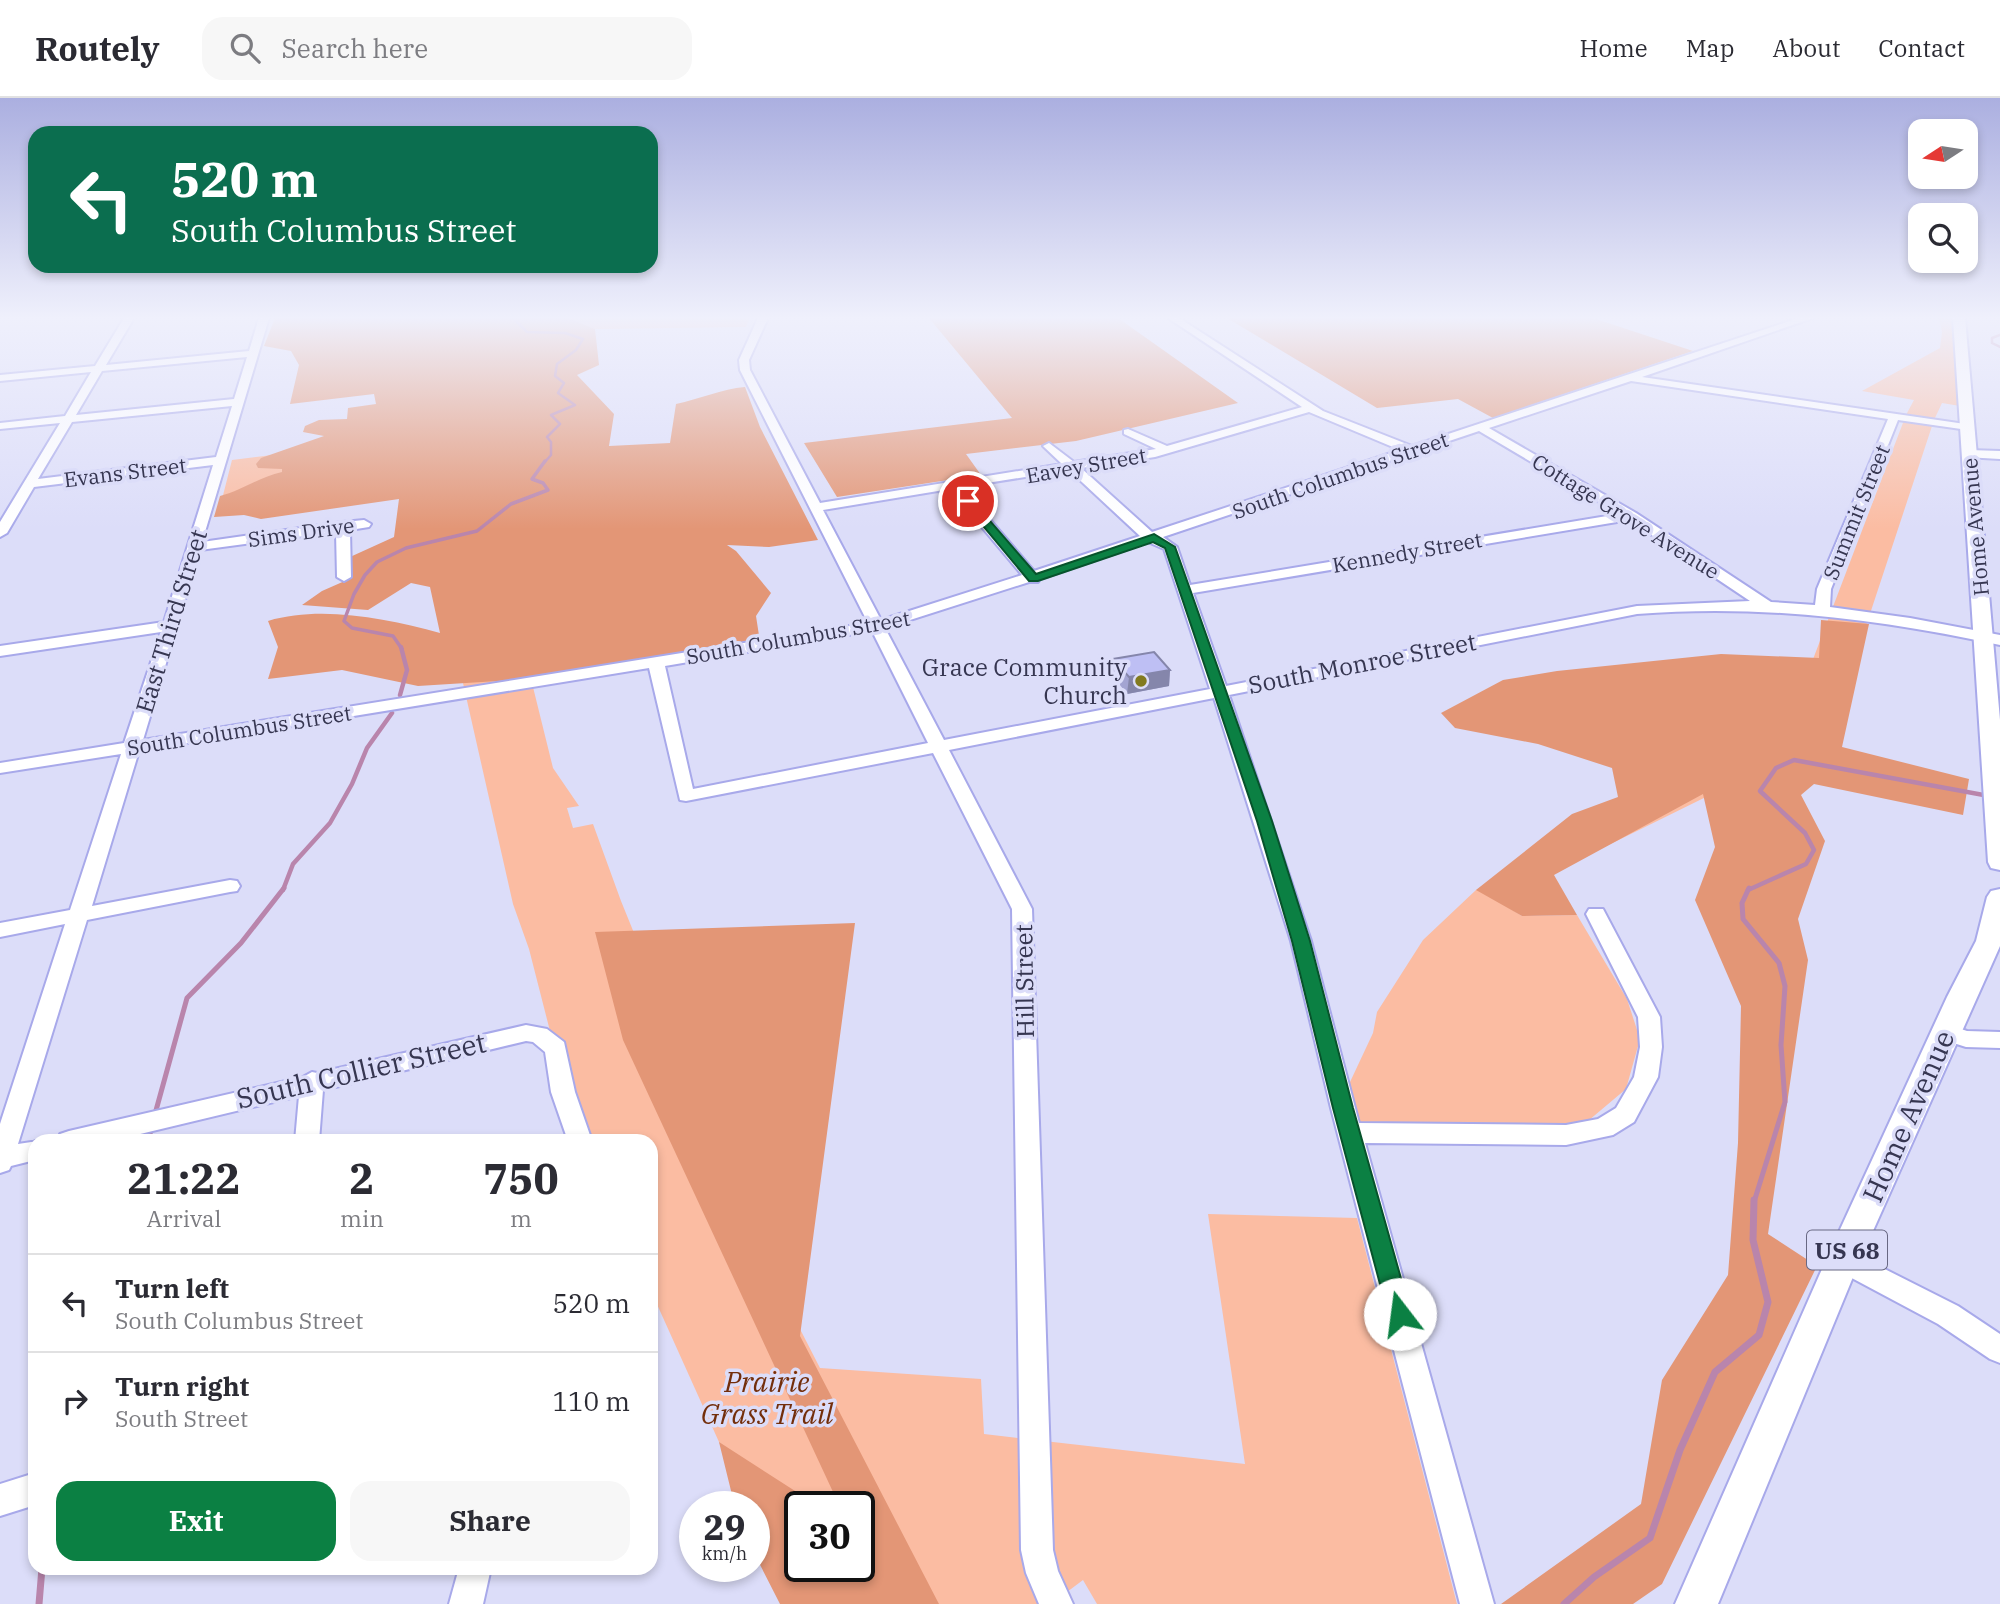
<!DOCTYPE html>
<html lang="en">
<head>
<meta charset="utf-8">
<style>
  :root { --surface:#fff; --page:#f7f7f7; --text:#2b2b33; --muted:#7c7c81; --line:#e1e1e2; --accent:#0b8043 }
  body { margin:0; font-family:"IBM Plex Serif",serif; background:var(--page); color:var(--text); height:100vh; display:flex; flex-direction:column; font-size:26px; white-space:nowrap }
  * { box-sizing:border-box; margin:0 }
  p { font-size:23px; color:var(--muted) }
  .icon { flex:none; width:38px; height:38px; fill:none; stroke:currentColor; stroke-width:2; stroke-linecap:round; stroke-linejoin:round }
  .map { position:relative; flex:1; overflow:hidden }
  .panel { position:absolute; left:28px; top:1036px; width:630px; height:441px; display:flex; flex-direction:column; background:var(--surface); border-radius:21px; box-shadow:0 4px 10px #0003 }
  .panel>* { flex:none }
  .guide { position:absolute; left:28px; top:28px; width:630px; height:147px; border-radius:21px; box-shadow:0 4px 10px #0003; background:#0b6e4f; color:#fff; overflow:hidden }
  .needle { width:46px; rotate:258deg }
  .buttons { position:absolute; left:1908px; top:21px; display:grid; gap:14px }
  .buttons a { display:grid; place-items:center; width:70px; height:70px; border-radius:14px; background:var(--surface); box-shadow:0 4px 10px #0003; font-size:35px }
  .speed { position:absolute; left:679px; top:1393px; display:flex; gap:14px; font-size:35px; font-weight:700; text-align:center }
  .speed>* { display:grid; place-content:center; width:91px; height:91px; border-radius:50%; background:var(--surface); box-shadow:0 4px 10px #0003; line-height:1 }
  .speed small { font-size:18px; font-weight:400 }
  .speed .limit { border:4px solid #111; border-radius:10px; background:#fff; color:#111 }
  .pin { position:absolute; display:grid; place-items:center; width:60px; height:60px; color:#fff; margin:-30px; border:4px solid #fff; border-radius:50%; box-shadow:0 2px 7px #0007 }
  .me { position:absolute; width:77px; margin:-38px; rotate:345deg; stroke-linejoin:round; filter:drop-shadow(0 0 5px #0008) }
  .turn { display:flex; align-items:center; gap:24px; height:147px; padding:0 28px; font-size:32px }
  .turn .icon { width:91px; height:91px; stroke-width:2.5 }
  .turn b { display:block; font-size:49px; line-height:60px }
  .eta { display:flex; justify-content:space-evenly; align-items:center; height:119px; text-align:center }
  .eta b { font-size:42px; font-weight:700; line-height:49px }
  .action { display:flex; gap:14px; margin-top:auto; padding:14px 28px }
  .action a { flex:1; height:80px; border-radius:21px; background:var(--accent); color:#fff; font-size:28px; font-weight:700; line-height:80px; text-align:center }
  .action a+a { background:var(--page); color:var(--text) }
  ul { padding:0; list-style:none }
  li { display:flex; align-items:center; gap:21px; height:98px; padding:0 28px; border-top:2px solid var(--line) }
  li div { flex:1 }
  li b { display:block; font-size:26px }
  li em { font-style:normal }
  header { display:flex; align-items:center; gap:42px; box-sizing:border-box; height:98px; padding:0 35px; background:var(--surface); border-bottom:2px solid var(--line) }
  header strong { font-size:33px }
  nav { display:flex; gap:38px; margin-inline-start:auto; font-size:24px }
  .search { width:490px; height:63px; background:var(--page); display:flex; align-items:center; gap:18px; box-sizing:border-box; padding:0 24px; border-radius:21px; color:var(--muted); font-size:26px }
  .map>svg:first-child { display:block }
  .green { fill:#fbbca2; fill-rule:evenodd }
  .forest { fill:#e39676 }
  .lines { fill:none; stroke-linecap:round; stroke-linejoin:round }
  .stream-far4 { stroke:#b985ac; stroke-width:2.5 }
  .stream-far3 { stroke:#b985ac; stroke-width:3.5 }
  .stream-far2 { stroke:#b985ac; stroke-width:4.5 }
  .stream-far1 { stroke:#b985ac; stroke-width:5 }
  .stream { stroke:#b985ac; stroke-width:7 }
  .minor-casing { stroke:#a8a9ea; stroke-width:4 }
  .major-casing { stroke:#a8a9ea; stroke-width:4 }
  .minor { fill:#fff; fill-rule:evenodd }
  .major { fill:#fff; fill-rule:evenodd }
  .wall { fill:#a3a4d2 }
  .shaded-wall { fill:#8586ab }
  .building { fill:#bebff4; stroke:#8586ab; stroke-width:2 }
  .route { fill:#0b8043; stroke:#07532c; stroke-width:2 }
  .poi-dot { fill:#827a1f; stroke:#dcddf9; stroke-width:2.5 }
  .labels { text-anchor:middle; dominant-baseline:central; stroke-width:7; stroke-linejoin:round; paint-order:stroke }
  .far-street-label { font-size:21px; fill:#363651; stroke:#dcddf9 }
  .shield { fill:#dcddf9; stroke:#686883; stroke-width:2 }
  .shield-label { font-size:23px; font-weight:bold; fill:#363651 }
  .street-label { font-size:24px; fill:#363651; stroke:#dcddf9 }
  .poi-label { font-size:24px; fill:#363651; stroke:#dcddf9; text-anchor:end }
  .near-street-label { font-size:28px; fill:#363651; stroke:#dcddf9 }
  .near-park-label { font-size:28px; font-style:italic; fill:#732e0b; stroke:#dcddf9 }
</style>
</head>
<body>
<header>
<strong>Routely</strong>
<div class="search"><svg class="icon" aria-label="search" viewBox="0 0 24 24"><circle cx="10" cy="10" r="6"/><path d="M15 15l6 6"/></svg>Search here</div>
<nav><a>Home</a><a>Map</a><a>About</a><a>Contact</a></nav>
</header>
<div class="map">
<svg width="2000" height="1506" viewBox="0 0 2000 1506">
  <rect width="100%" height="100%" fill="#dcddf9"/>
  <path class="green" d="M568 220H750L746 229 595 231Z
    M1939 220 1959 221 1966 309 1942 305 1934 322 1862 540 1712 696 1568 767 1506 808 1522 818 1577 817 1627 901 1640 941 1626 991 1582 1028 1353 1042 1343 999 1373 935 1377 914 1423 842 1476 792 1807 577 1906 317 1914 302 1862 293 1940 250 1942 234Z
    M400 341 531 581 553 670 579 708 567 710 573 730 593 726 621 803 684 958 664 966 820 1270 981 1281 984 1336 1245 1366 1208 1116 1357 1120 1457 1506H1097L1083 1482 1051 1506H798L754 1409 719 1344 651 1193V1043H583L572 1019 529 851 513 806 463 585 414 395 218 417 232 362ZM800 1409H859V1468H800Z"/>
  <path class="forest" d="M275 220H568L595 231 599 267 577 277 614 316 609 348 670 345 676 306C699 301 722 291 745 289L760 329 818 442 769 449 727 447 736 453 771 495 756 518 760 544 531 581 418 588 342 572 268 581 278 549 268 523C322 507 387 521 440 535L430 489 411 485 368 512 302 507 322 493 347 482 350 459 394 439 399 401 261 421 244 417 214 419 220 398C243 392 259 379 282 374V371L258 370 256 366 261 360 324 338 303 334 305 328 319 322 347 321 348 310 376 306 374 296 290 306 299 267 291 253 264 248Z
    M929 220H1118L1238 305 1076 343 966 356 981 377 837 399 804 345 1012 320Z
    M1227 220H1593L1693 253 1493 320 1458 301 1377 310Z
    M1821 522 1869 526 1842 649 1969 681 1963 717 1814 686 1801 697 1825 743 1798 821 1808 862 1768 1136 1817 1168 1662 1486 1633 1506H1501L1641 1406 1662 1282 1728 1177 1738 1045 1741 908 1695 802 1715 749 1703 696 1554 777 1577 817 1522 818 1476 792 1572 716 1618 699 1612 670 1538 646 1455 630 1441 615 1503 582 1557 573 1721 556 1819 560Z
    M855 825 800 1238 939 1506H780L754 1455V1409H735L719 1344 820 1409H800V1468H859V1409H840L623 942 595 834Z"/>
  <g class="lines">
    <path class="stream-far4" d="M513 220 527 234 565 235 583 241 576 252 557 266 555 278 564 285 558 295 575 307 551 317 560 326 547 339 551 344V357L544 365
      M2000 237 1992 240V245L2000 249"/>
    <path class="stream-far3" d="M402 551 393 538 352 530 344 523 354 496 365 477 377 464 406 450 477 433 511 406 548 392 543 385 532 381 545 363"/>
    <path class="stream-far2" d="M400 597 407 572 401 549
      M283 792 293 766 330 725 352 686 367 650 392 615
      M1748 792 1806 766 1814 752 1805 735 1760 693 1776 670 1794 662 2000 700"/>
    <path class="stream-far1" d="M1749 790 1742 805 1743 821 1779 865 1785 888 1781 947 1785 1004 1754 1104
      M155 1016 187 900 241 845 284 790
      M148 1043 152 1028"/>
    <path class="stream" d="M39 1506 42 1470
      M1564 1506 1594 1479 1650 1440 1680 1352 1715 1274 1759 1237 1768 1204 1753 1142 1754 1102"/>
    <g class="minor-casing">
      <path id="minor" d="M124 220H134L106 267 249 253 259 220H269L202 444 343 424 364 422 371 426 369 429 350 432 351 479 344 483 337 479 336 434 200 452 143 642 868 525 740 272 739 262 758 220H768L749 262 750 272 820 405 1062 366 1043 348 1049 345 1074 364 1156 351 1124 336V332L1128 331 1167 348 1302 309 1168 220H1179L1323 313 1412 348 1799 220H1813L1642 279 1972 327 1974 329 1968 332 1898 322 1831 491 1830 509 1910 520 2000 537V547C1879 521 1761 506 1637 516L1229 597 1311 843 1359 1025 1566 1027 1598 1021 1616 1010 1634 979 1640 949 1638 919 1586 816 1589 811H1603L1660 919 1662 949 1658 979 1634 1024 1613 1037 1566 1047 1365 1045 1494 1506H1460L1331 1010 1291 843 1214 600 949 652 1032 811 1053 1452 1058 1473 1073 1506H1039L1026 1475 1021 1452 1012 811 933 655 686 703 680 702 649 570 139 653 92 808 230 782 237 783 240 788 237 793 230 794 87 822 18 1046 38 1043H35V1062L11 1068 9 1072 0 1075V1026L65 826 0 839V825L70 812 121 656 0 675V665L124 645 161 534 0 558V548L164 524 213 367 34 389 7 435 0 439V424L60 325 0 331V325L65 318 91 274 0 283V277L95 268ZM247 259 234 301 76 317 102 273ZM1631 283 1888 321 1817 491 1815 507 1771 504 1636 415 1489 330ZM232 308 216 359 38 381 72 324ZM1309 314 1400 352 1152 434 1081 370 1155 359ZM1479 333 1619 416 1190 487 1177 449 1163 439ZM1069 372 1140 438 1034 473 962 389ZM950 391 1022 477 881 522 823 412ZM1629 422 1750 503 1637 508 1226 588 1193 495ZM1148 444 1164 451 1210 591 944 642 885 530 1029 484H1038L1040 481ZM872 533 928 645 693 691 665 568Z
        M1969 352 2000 353V361L1965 359V353Z
        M1946 926 1967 933 2000 934V950L1966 949 1938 940 1935 934 1938 928Z
        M526 927 547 931 564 944 575 994 592 1043H568L551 994 545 954 533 944 526 943 323 992 319 1043H295L299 998 111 1043H57L60 1036 69 1033 303 979 312 974 317 975Z
        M1843 1150 1958 1208 2000 1236V1265L1990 1261 1938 1226 1833 1170 1830 1162 1833 1154Z
        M35 1375V1407L0 1418V1386Z
        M459 1470H491L483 1506H449Z"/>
    </g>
    <g class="major-casing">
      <path id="major" d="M1953 220H1965L2000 622V772L1991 770 1988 764Z
        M2000 791V848L1860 1162 1718 1506H1675L1826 1162 1947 899 1976 843 1987 799 1991 793Z"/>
    </g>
    <use href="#minor" class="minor"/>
    <use href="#major" class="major"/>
  </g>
  <path class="wall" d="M1113 561 1170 572 1169 588 1127 596 1112 577Z"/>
  <path class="shaded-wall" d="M1170 572 1169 588 1127 596 1129 579Z"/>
  <path class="building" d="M1154 554 1170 572 1129 579 1113 561Z"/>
  <linearGradient id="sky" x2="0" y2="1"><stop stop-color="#abafe0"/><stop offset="0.51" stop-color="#eff0fc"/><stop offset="1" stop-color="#eff0fc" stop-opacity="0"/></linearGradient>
  <rect width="2000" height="431" fill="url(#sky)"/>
  <path class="route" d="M968 400 971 401 1036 476 1154 436 1175 449 1272 723 1310 843 1353 1010 1411 1216 1408 1223 1400 1226 1392 1223 1388 1216 1333 1010 1292 843 1257 723 1165 450 1153 444 1038 483H1029L964 405V401Z"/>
  <circle class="poi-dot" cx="1141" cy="583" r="7"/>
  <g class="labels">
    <g class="far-street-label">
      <text transform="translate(1086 367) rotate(-10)">Eavey Street</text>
      <text transform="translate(125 374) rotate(-7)">Evans Street</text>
      <text transform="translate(1340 377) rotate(-19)">South Columbus Street</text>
      <text transform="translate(1856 414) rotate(-68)">Summit Street</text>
      <text transform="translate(1626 418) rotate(32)">Cottage Grove Avenue</text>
      <text transform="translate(1975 429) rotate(-95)">Home Avenue</text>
      <text transform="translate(301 434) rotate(-8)">Sims Drive</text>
      <text transform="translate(1407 454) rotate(-10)">Kennedy Street</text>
      <text transform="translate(798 539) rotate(-10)">South Columbus Street</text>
      <text transform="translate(239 632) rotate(-9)">South Columbus Street</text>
    </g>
    <rect class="shield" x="1807" y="1132.5" width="80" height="39" rx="5"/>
    <g class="shield-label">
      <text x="1847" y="1152">US 68</text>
    </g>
    <g class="street-label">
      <text transform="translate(171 523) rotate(-73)">East Third Street</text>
      <text transform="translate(1362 565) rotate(-11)">South Monroe Street</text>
      <text transform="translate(1024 883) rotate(-91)">Hill Street</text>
    </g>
    <g class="poi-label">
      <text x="1127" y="569">Grace Community<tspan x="1127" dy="28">Church</tspan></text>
    </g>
    <g class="near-street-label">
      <text transform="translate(361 972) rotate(-13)">South Collier Street</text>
      <text transform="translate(1908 1018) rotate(-66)">Home Avenue</text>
    </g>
    <g class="near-park-label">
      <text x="767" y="1283">Prairie<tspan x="767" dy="32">Grass Trail</tspan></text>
    </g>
  </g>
</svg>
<div class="buttons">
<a><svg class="needle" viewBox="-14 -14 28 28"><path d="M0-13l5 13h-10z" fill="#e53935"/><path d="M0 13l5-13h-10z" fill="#7c7c81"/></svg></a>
<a><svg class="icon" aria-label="search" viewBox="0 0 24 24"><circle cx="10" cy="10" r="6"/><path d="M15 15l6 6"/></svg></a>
</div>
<div class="speed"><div>29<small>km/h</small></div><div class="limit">30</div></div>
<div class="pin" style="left:968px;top:403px;background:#d93025"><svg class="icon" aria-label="arrive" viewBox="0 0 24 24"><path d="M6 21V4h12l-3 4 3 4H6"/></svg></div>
<svg class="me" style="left:1400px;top:1216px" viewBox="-20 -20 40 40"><circle r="19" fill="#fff"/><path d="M0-13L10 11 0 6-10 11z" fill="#0b8043"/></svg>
<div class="guide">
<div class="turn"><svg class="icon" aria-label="left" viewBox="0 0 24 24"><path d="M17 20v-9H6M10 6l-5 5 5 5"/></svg><div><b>520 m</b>South Columbus Street</div></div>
</div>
<section class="panel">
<div class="eta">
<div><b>21:22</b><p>Arrival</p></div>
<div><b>2</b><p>min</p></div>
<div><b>750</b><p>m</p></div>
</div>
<ul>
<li><svg class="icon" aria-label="left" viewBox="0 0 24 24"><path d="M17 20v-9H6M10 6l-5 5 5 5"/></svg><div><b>Turn left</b><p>South Columbus Street</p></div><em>520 m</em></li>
<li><svg class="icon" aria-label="right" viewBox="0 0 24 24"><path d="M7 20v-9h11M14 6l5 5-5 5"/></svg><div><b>Turn right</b><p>South Street</p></div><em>110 m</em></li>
</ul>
<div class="action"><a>Exit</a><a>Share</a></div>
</section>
</div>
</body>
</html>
